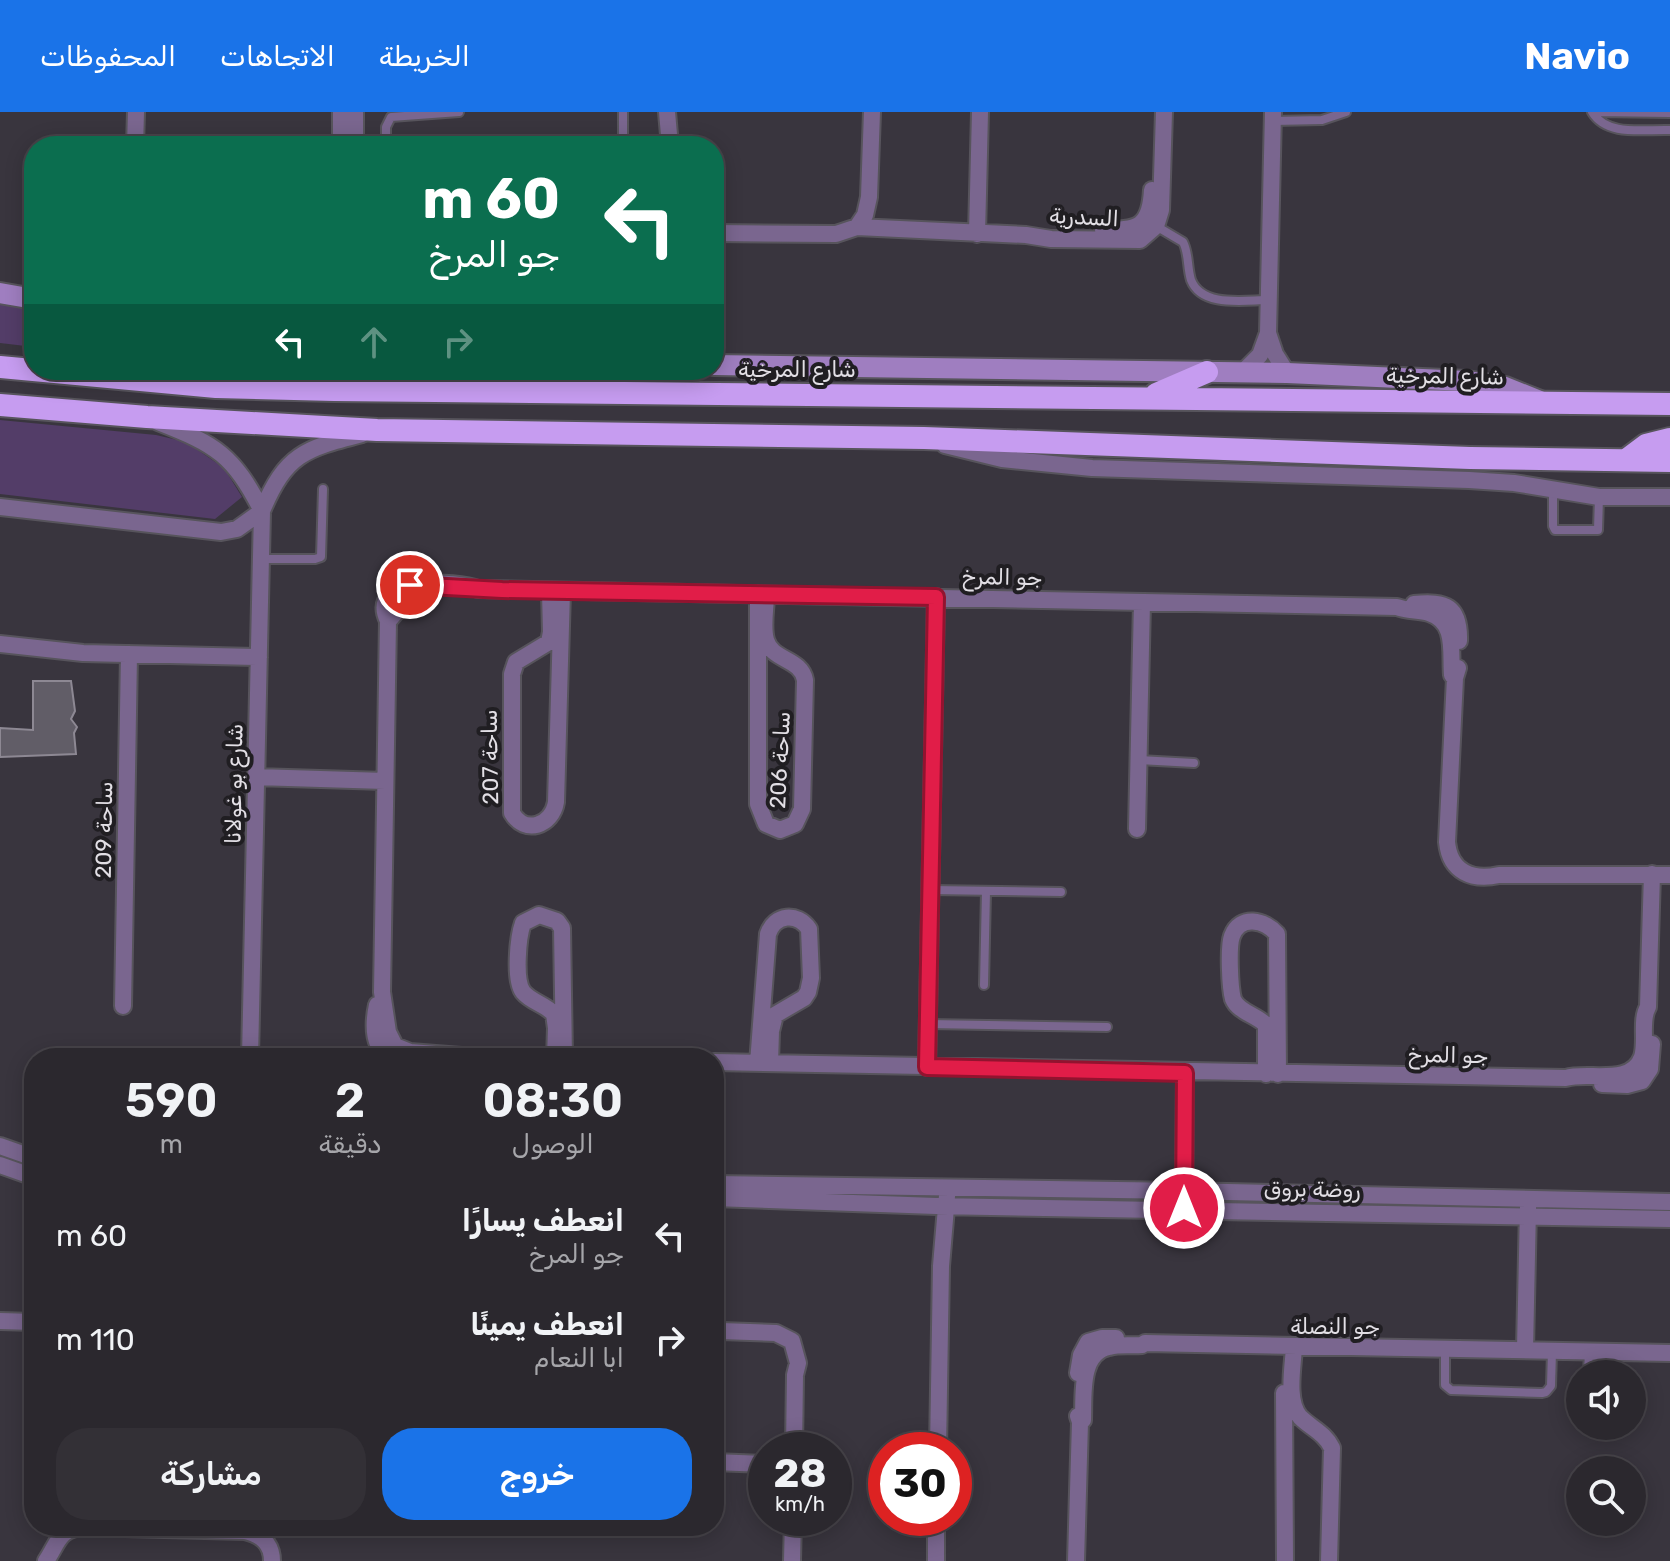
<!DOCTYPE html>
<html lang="ar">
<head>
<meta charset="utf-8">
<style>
  :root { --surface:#2b282e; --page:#333036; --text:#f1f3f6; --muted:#a6a6aa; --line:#47444a; --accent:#1a73e8 }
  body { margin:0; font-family:Rubik,"Noto Sans Arabic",sans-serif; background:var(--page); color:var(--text); direction:rtl; height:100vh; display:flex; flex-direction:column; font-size:30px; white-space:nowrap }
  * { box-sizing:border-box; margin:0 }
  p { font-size:26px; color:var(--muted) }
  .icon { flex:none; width:44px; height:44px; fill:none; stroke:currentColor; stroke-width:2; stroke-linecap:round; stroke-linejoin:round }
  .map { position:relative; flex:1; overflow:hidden; direction:ltr }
  .side { position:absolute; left:24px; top:936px; width:700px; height:488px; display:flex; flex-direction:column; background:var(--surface); border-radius:32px; box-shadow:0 4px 20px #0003,0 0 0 2px var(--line); direction:rtl }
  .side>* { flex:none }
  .banner { position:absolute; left:24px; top:24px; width:700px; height:244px; border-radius:32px; box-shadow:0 4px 20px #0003,0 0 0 2px var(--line); direction:rtl; background:#0b6e4f; color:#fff; overflow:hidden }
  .controls { position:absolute; left:1566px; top:1248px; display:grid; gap:16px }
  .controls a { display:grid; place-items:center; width:80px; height:80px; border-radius:50%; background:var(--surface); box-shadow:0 4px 20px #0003,0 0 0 2px var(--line); font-size:40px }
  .speed { position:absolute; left:748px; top:1320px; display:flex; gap:16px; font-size:40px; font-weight:700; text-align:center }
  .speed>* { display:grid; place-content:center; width:104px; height:104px; border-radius:50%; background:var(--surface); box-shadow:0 4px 20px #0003,0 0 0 2px var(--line); line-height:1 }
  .speed small { font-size:20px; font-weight:400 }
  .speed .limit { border:12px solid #d22; background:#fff; color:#111 }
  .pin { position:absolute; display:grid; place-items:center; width:68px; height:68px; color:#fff; margin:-34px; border:4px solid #fff; border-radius:50%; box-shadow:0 2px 8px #0007 }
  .me { position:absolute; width:88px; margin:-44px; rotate:0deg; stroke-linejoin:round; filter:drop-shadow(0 0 6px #0008) }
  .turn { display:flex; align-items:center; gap:28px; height:168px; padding:0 32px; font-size:36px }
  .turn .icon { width:104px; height:104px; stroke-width:2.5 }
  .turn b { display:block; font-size:56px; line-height:68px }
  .lanes { display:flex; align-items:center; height:76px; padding:0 32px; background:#0003; justify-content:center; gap:40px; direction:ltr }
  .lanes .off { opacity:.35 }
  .eta { display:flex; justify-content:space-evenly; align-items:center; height:136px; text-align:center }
  .eta b { font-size:48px; font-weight:600; line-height:56px }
  .cta { display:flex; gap:16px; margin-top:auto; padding:16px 32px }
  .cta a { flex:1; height:92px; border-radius:32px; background:var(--accent); color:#fff; font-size:32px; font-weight:600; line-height:92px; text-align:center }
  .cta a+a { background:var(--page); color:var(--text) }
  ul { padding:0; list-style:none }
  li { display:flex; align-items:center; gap:24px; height:104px; padding:0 32px }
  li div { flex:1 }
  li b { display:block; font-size:30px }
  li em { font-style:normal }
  header { display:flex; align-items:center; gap:48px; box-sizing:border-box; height:112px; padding:0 40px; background:var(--accent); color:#fff }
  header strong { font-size:38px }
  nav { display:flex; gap:44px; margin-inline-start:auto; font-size:28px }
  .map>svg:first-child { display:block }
  .green { fill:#533d68 }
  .building { fill:#615d67; stroke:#8d8893; stroke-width:2 }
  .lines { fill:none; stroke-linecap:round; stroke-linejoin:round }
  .service-casing { stroke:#57545c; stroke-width:12 }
  .minor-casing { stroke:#57545c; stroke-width:20 }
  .secondary-casing { stroke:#57545c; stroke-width:24 }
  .trunk-casing { stroke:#57545c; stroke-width:26 }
  .service { stroke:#7a668f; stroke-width:8 }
  .minor { stroke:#7a668f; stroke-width:16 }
  .secondary { stroke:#9f7ec0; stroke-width:20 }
  .trunk { stroke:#c69cf0; stroke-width:22 }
  .route-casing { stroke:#92132f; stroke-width:20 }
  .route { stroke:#e11d48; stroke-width:14 }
  .labels { text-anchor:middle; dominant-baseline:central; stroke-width:8; stroke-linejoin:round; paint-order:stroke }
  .street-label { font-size:22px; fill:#e2dfe5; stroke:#201e22 }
</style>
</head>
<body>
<header>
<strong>Navio</strong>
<nav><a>الخريطة</a><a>الاتجاهات</a><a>المحفوظات</a></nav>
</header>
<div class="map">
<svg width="1670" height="1449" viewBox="0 0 1670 1449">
  <rect width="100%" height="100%" fill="#39353e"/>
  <path class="green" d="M0 190 34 196V235L0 231Z
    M0 308 156 323 186 330 224 356 242 385 215 407 0 382Z"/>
  <path class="building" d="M33 569H71L75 599 71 607 77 615 74 621 76 642 0 645V616L33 618Z"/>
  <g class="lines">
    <g class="service-casing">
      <path id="service" d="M623 0V34
        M1592 0C1607 25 1644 17 1670 18
        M1597 0 1670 1
        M1273 9 1322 8 1346 0
        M386 34V15L391 5 459 0
        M1156 114 1183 130C1189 141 1187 155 1191 168 1202 196 1245 188 1268 188
        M1553 379V414L1555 418H1598L1599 385
        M261 447H315L321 445 323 377
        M1139 648 1194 651
        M931 778 1061 780
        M984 873 986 779
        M928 912 1107 915
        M1445 1237V1273L1451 1278 1542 1281 1546 1280 1551 1274 1552 1239
        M1588 1262 1589 1239
        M1587 1316V1314"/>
    </g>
    <g class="minor-casing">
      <path id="minor" d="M667 0 670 34
        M135 34 136 0
        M341 34V0
        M355 34V0
        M857 115 1026 123 1051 127 1140 128 1156 114 1161 98 1164 0
        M1103 118C1137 118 1150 116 1152 78
        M714 121 836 122 857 115 865 103 869 85 872 0
        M977 122 980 0
        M1268 221 1275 242 1287 261
        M395 258 442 276
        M1243 260 1260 243 1268 221 1273 0
        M235 270 276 258
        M158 310C217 333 233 343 262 399
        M945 333 1002 347 1092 356 1469 368 1514 371 1599 385H1670
        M0 395 221 420 237 417 262 399
        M550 479 551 520 549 530 516 550 512 562V701C525 723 552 714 556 690L562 479
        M758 482V692L766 712 780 718 795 712 802 697 805 568C801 546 772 549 766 528 762 514 766 496 766 483
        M1414 492C1446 489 1460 494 1459 529
        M388 509C402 495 406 481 430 480
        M0 532 83 541 259 545
        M1458 556 1455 566 1447 730C1450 760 1472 769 1499 763H1670
        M256 665 385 669
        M1137 717 1142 490
        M377 893C373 912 372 934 389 946
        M123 894 129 542
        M250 946 262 399C286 342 304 337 362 322
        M487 946 410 940 395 934 388 920 382 880 388 509C366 463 458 469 478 477L1397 495C1407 499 1419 498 1429 501 1457 510 1450 540 1452 563L1455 566
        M555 946 556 916 554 902C545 892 531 890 523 880 514 868 518 825 523 811L539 803 557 809 562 816 564 946
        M714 950 1566 966C1588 959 1631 975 1642 945 1647 930 1640 908 1648 895L1652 762
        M758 951 768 822C775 802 797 800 809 817L811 866 808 880 804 886 775 903 771 919 770 951
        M927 955 936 485
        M1266 962V913C1257 903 1238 900 1233 887 1230 876 1228 835 1232 824 1240 802 1265 808 1277 822L1278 962
        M1602 972 1627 973 1642 969 1650 957 1652 932
        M0 1034 34 1046
        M0 1053 34 1065
        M714 1072 1184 1079 1670 1090
        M714 1086 936 1094 1670 1107
        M1184 1087 1185 961
        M0 1209 34 1210
        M714 1222 721 1219 776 1221 792 1229 798 1251 795 1263 794 1338
        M1294 1235C1293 1255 1286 1289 1300 1305 1311 1316 1325 1321 1332 1336L1329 1449
        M1525 1238 1528 1095
        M1078 1261 1081 1243 1088 1230 1102 1226H1116
        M1284 1281 1285 1449
        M1080 1310 1083 1308C1084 1284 1079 1241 1109 1235 1120 1232 1131 1234 1142 1233L1145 1231 1670 1241
        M938 1338 941 1154 947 1084
        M714 1350 766 1352
        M46 1449C58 1431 59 1416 84 1415L245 1419C261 1423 272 1431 272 1449
        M792 1449 793 1406
        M936 1449V1406
        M1076 1449 1080 1310 1078 1304"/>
    </g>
    <g class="secondary-casing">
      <path id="secondary" d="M0 181 34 187
        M714 253 1287 261 1467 269 1505 275 1540 289"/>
    </g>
    <g class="trunk-casing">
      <path id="trunk" d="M0 255 216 275 334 278 1670 292
        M1156 282 1207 260
        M0 293 147 305 377 318 924 326 1470 346 1670 349
        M1626 348 1646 333 1670 327"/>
    </g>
    <use href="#service" class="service"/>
    <use href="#minor" class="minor"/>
    <use href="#secondary" class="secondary"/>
    <use href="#trunk" class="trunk"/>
  </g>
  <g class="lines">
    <g class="route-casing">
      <path id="route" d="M410 473 502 478 936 485 927 955 1185 961 1184 1096"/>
    </g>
    <use href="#route" class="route"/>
  </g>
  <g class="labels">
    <g class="street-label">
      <text transform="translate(1084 105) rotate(3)">السدرية</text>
      <text x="797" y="257">شارع المرخية</text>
      <text transform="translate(1445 264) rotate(1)">شارع المرخية</text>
      <text transform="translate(1002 465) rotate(1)">جو المرخ</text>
      <text transform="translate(490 645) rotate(-91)">ساحة 207</text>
      <text transform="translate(780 648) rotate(-87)">ساحة 206</text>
      <text transform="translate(234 672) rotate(-89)">شارع بو غولانا</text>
      <text transform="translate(104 718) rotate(-89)">ساحة 209</text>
      <text transform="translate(1448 943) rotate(1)">جو المرخ</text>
      <text transform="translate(1312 1077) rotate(1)">روضة بروق</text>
      <text x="1335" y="1214">جو النصلة</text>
    </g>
  </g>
</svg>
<div class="controls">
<a><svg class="icon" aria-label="sound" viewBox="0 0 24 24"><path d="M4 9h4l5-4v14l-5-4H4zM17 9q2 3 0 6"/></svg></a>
<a><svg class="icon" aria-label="search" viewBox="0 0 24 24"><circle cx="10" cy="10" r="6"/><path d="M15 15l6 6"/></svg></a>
</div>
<div class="speed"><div>28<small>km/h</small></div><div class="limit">30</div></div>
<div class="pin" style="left:410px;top:473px;background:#d93025"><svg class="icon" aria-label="arrive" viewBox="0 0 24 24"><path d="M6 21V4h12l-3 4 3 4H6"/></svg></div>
<svg class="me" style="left:1184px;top:1096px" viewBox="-20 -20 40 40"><circle r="17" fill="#e11d48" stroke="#fff" stroke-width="3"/><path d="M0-11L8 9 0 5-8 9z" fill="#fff"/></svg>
<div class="banner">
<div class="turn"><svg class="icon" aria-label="left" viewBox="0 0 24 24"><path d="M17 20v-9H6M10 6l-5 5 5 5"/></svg><div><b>60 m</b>جو المرخ</div></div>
<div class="lanes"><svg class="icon" aria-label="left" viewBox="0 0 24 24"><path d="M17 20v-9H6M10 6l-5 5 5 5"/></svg><svg class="icon off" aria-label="ahead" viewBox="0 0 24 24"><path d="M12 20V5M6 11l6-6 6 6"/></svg><svg class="icon off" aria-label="right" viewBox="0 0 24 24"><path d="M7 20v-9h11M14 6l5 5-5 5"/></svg></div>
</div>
<section class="side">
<div class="eta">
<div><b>08:30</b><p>الوصول</p></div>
<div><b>2</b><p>دقيقة</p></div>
<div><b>590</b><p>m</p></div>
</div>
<ul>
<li><svg class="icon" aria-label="left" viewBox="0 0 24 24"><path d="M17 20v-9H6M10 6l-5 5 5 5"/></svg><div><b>انعطف يسارًا</b><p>جو المرخ</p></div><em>60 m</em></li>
<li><svg class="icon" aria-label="right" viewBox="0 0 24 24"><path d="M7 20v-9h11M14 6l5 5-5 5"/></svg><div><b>انعطف يمينًا</b><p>ابا النعام</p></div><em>110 m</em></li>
</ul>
<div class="cta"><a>خروج</a><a>مشاركة</a></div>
</section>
</div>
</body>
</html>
